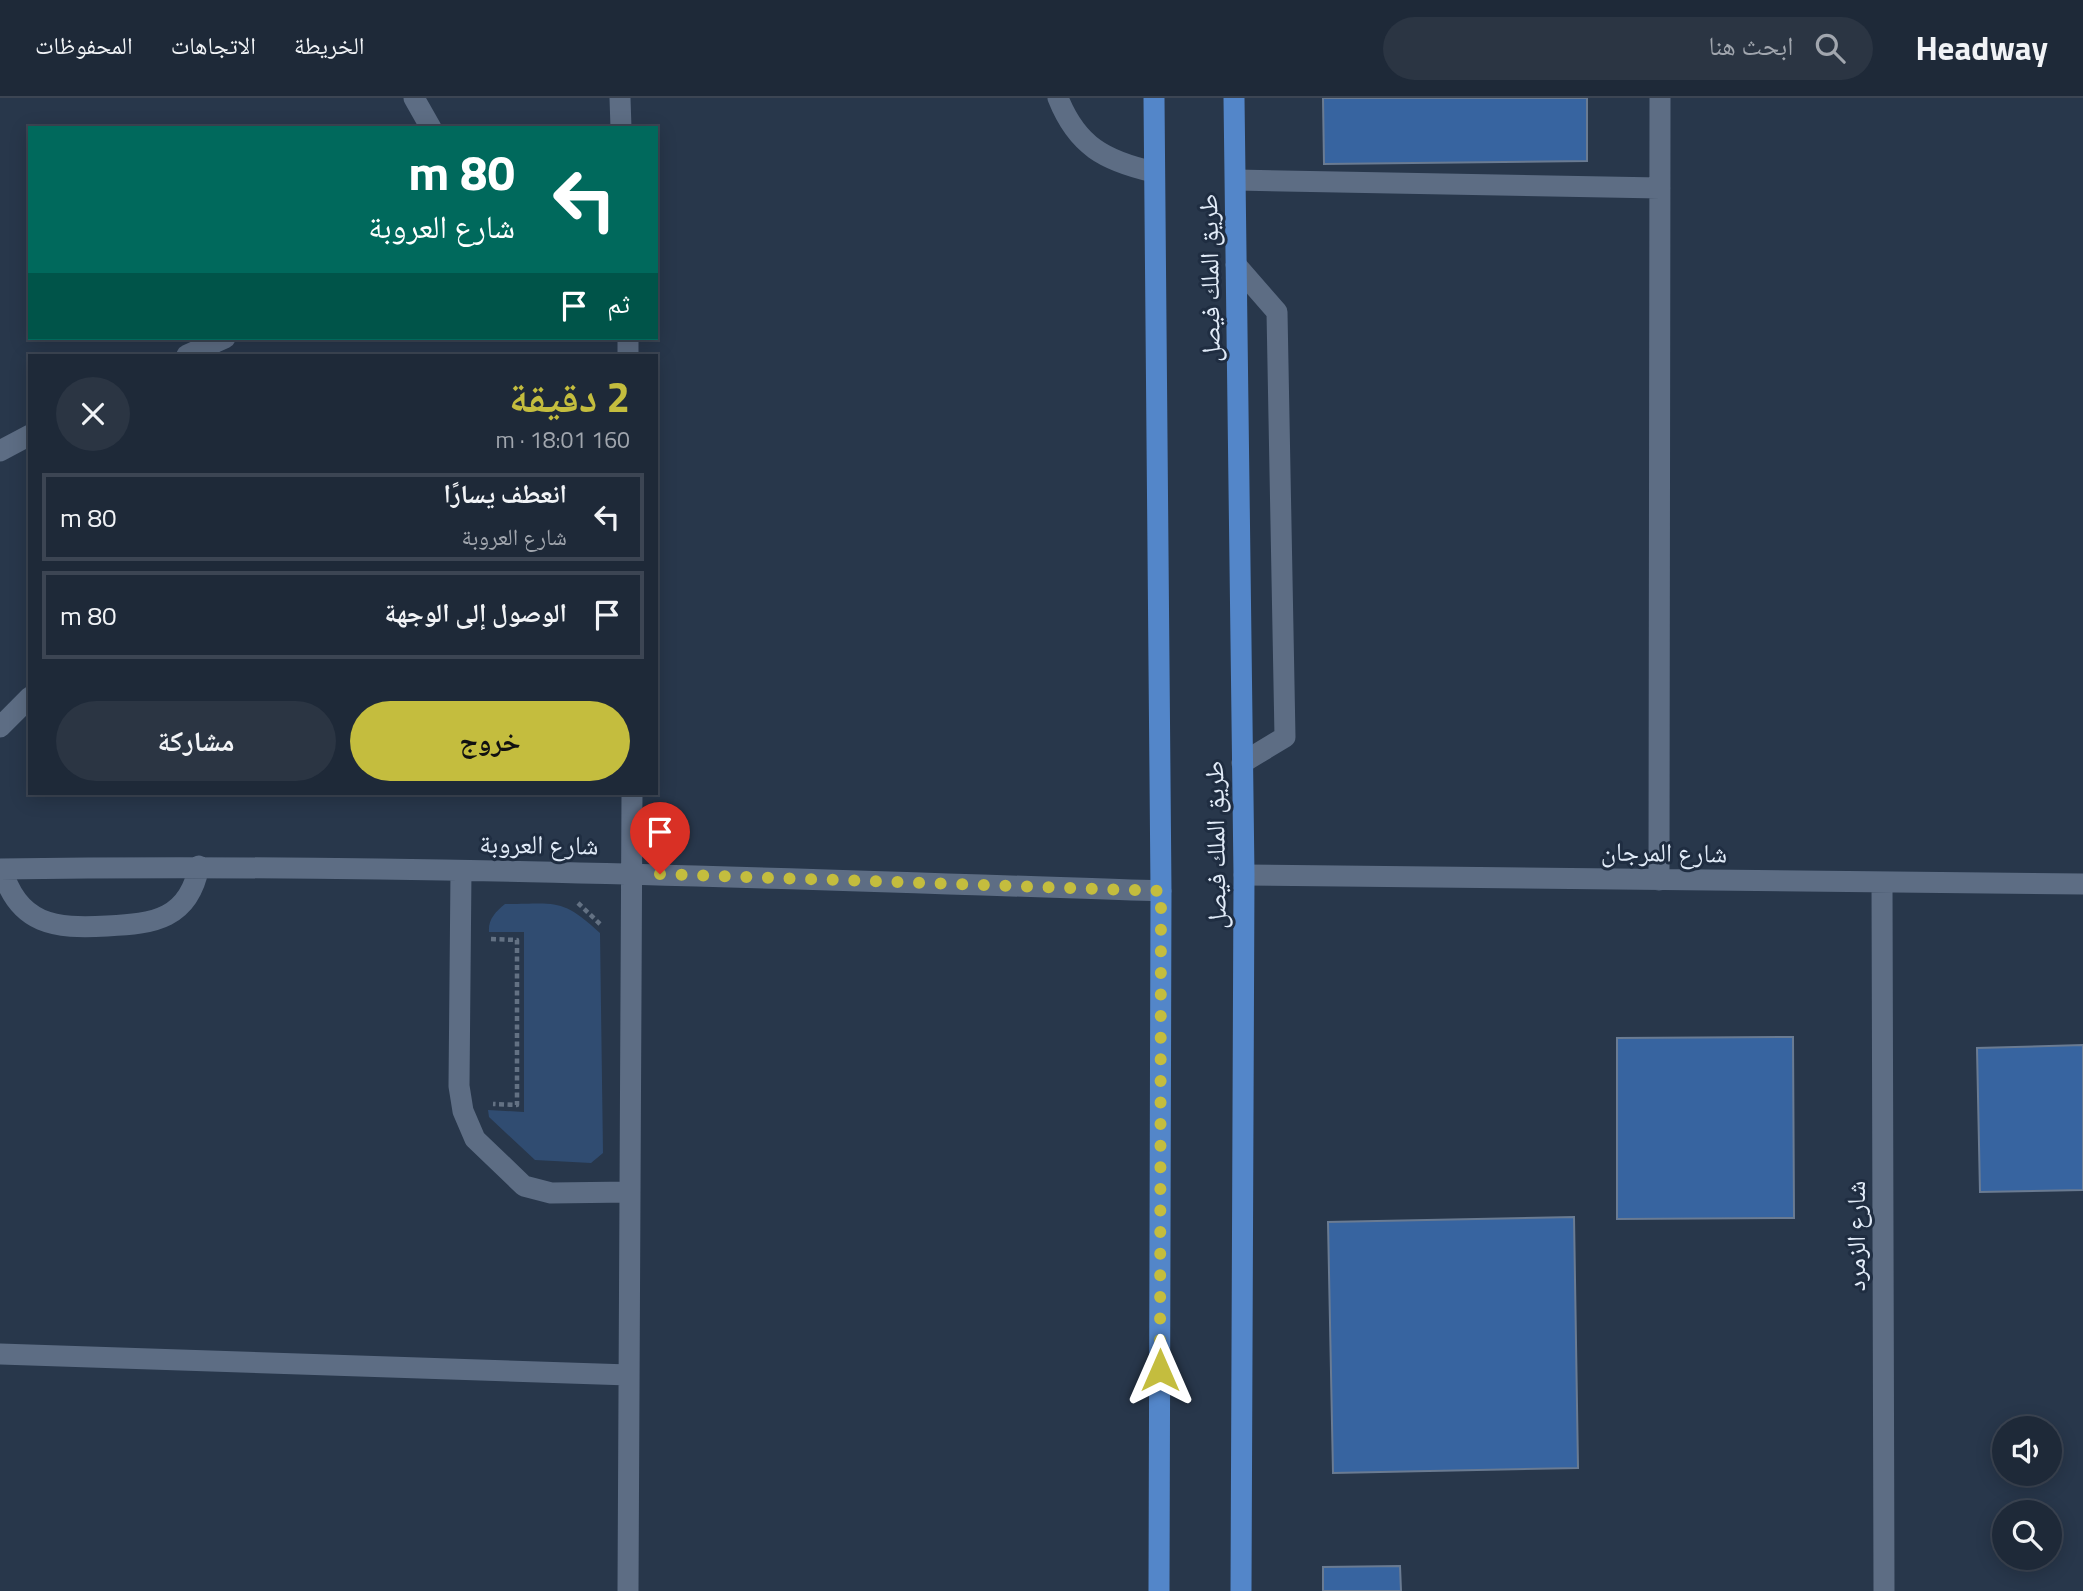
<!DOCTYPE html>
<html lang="ar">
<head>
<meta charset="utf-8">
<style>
  :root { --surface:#1e2938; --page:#2b3543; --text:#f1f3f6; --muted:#a1a6ae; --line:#3c4553; --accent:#c4bd3e }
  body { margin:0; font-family:"Titillium Web","Noto Naskh Arabic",sans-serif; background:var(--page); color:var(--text); direction:rtl; height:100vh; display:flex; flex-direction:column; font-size:26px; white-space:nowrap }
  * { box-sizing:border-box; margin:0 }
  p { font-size:23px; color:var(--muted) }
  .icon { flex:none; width:38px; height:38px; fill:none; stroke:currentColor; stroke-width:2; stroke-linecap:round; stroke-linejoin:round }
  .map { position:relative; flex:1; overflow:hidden; direction:ltr }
  .drawer { position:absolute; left:28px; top:256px; width:630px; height:441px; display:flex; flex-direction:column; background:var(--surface); border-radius:0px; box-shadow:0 4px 18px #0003,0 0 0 2px var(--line); direction:rtl }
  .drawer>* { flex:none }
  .hud { position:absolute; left:28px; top:28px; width:630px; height:214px; border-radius:0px; box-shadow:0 4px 18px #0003,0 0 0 2px var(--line); direction:rtl; background:#00695c; color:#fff; overflow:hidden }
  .fabs { position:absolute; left:1992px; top:1318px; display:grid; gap:14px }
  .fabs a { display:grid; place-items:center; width:70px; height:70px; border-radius:50%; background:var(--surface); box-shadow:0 4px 18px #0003,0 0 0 2px var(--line); font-size:35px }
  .pin { position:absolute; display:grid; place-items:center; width:60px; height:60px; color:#fff; margin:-72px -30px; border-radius:50% 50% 50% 0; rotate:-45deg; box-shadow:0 0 7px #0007 }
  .pin .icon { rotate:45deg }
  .me { position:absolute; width:77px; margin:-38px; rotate:0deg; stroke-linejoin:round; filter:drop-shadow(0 0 5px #0008) }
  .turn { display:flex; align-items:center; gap:24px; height:147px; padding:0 28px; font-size:32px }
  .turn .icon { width:91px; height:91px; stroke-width:2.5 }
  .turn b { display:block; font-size:49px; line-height:60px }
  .then { display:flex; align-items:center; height:66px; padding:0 28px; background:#0003; gap:14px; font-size:26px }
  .round { display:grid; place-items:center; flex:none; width:74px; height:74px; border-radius:37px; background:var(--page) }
  .head { display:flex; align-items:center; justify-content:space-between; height:119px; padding:0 28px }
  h1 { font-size:42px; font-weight:700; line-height:52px; color:var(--accent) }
  .action { display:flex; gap:14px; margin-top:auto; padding:14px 28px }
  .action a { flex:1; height:80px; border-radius:42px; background:var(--accent); color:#111; font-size:28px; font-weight:700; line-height:80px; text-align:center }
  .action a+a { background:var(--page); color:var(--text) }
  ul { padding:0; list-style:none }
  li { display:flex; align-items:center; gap:21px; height:88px; margin:0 14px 10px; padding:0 14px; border:4px solid var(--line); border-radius:0px }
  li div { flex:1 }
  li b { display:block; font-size:26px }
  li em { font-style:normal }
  header { display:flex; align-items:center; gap:42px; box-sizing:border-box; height:98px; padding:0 35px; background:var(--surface); border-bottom:2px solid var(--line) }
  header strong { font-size:33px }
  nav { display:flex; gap:38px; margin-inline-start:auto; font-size:24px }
  .search { width:490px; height:63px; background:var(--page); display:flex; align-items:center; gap:18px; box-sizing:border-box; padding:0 24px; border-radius:38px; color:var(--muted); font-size:26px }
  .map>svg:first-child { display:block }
  .green { fill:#304c71 }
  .building { fill:#3764a0; stroke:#6a7b92; stroke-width:2 }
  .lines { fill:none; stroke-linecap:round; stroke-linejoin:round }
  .path { stroke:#637183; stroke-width:4.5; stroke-dasharray:5 3.5; stroke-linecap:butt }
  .minor { stroke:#5d6d84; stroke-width:21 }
  .major { stroke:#5386c9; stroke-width:21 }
  .route { stroke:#c4bd3e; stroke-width:12; stroke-dasharray:0 21.6 }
  .labels { text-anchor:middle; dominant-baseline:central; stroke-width:6; stroke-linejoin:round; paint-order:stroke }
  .street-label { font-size:26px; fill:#e1ebf8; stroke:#1f2d41 }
</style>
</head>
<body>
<header>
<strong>Headway</strong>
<div class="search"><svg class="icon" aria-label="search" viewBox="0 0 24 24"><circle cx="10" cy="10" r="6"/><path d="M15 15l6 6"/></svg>ابحث هنا</div>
<nav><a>الخريطة</a><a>الاتجاهات</a><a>المحفوظات</a></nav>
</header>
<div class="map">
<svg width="2083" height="1493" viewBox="0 0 2083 1493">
  <rect width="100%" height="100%" fill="#28374b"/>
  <path class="green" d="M505 806C556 806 561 799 600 835L603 1055 591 1065 535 1062 489 1019 488 1012 524 1014V834H489C488 822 495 814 505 806Z"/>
  <path class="building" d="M1323 0H1587V63L1324 66Z
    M1793 939 1794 1120 1617 1121V940Z
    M2083 947V1092L1980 1094 1977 950Z
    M1574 1119 1578 1370 1333 1375 1328 1124Z
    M1400 1468 1401 1493H1323V1469Z"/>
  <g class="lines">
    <path class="path" d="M578 805 600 826
      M491 841 517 842V1007L493 1006"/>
    <path class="minor" d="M414 0 431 30
      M620 0 621 30
      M1058 0C1077 48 1105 63 1154 74
      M1236 82 1660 90
      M1236 167 1277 214 1285 639 1242 665
      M628 240V257
      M187 257 225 240
      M0 353 30 337
      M0 629 30 599
      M0 771C387 765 774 780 1161 793
      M2 771C18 827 55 831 107 828 154 826 189 821 199 768
      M461 773 459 988 463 1013 475 1041 524 1088 551 1095 630 1094
      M1244 777 2083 786
      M1659 782 1660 0
      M1882 784 1884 1493
      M0 1256 629 1277
      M628 1493 632 695"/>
    <path class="major" d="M1154 0 1161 793 1159 1493
      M1234 0 1244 777 1241 1493"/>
  </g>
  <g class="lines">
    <path class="route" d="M660 776 1161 793 1160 1272"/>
  </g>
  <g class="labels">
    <g class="street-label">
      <text transform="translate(1209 180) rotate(-91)">طريق الملك فيصل</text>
      <text transform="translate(539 746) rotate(1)">شارع العروبة</text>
      <text transform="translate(1215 747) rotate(-91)">طريق الملك فيصل</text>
      <text transform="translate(1664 754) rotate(1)">شارع المرجان</text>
      <text transform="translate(1855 1138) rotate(-90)">شارع الزمرد</text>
    </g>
  </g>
</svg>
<div class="fabs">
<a><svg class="icon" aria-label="sound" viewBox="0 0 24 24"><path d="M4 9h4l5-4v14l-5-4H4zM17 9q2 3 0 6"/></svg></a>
<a><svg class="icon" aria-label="search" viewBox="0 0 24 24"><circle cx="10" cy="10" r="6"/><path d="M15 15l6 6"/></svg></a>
</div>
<div class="pin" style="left:660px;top:776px;background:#d93025"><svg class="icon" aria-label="arrive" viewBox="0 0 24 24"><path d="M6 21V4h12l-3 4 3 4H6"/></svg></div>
<svg class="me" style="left:1160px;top:1272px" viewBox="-20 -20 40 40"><path d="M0-17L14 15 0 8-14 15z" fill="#c4bd3e" stroke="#fff" stroke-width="4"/></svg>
<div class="hud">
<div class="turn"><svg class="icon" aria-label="left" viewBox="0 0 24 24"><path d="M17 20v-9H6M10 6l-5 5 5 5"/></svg><div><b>80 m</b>شارع العروبة</div></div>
<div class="then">ثم<svg class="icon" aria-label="arrive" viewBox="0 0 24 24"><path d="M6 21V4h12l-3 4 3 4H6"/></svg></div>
</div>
<section class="drawer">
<div class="head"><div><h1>2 دقيقة</h1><p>160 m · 18:01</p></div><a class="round"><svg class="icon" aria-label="close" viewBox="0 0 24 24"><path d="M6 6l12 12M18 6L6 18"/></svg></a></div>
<ul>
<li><svg class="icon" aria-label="left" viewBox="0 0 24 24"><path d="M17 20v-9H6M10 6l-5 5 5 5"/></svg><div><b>انعطف يسارًا</b><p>شارع العروبة</p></div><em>80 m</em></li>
<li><svg class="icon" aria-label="arrive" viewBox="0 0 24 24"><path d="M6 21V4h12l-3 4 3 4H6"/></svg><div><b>الوصول إلى الوجهة</b></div><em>80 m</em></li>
</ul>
<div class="action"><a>خروج</a><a>مشاركة</a></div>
</section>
</div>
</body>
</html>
